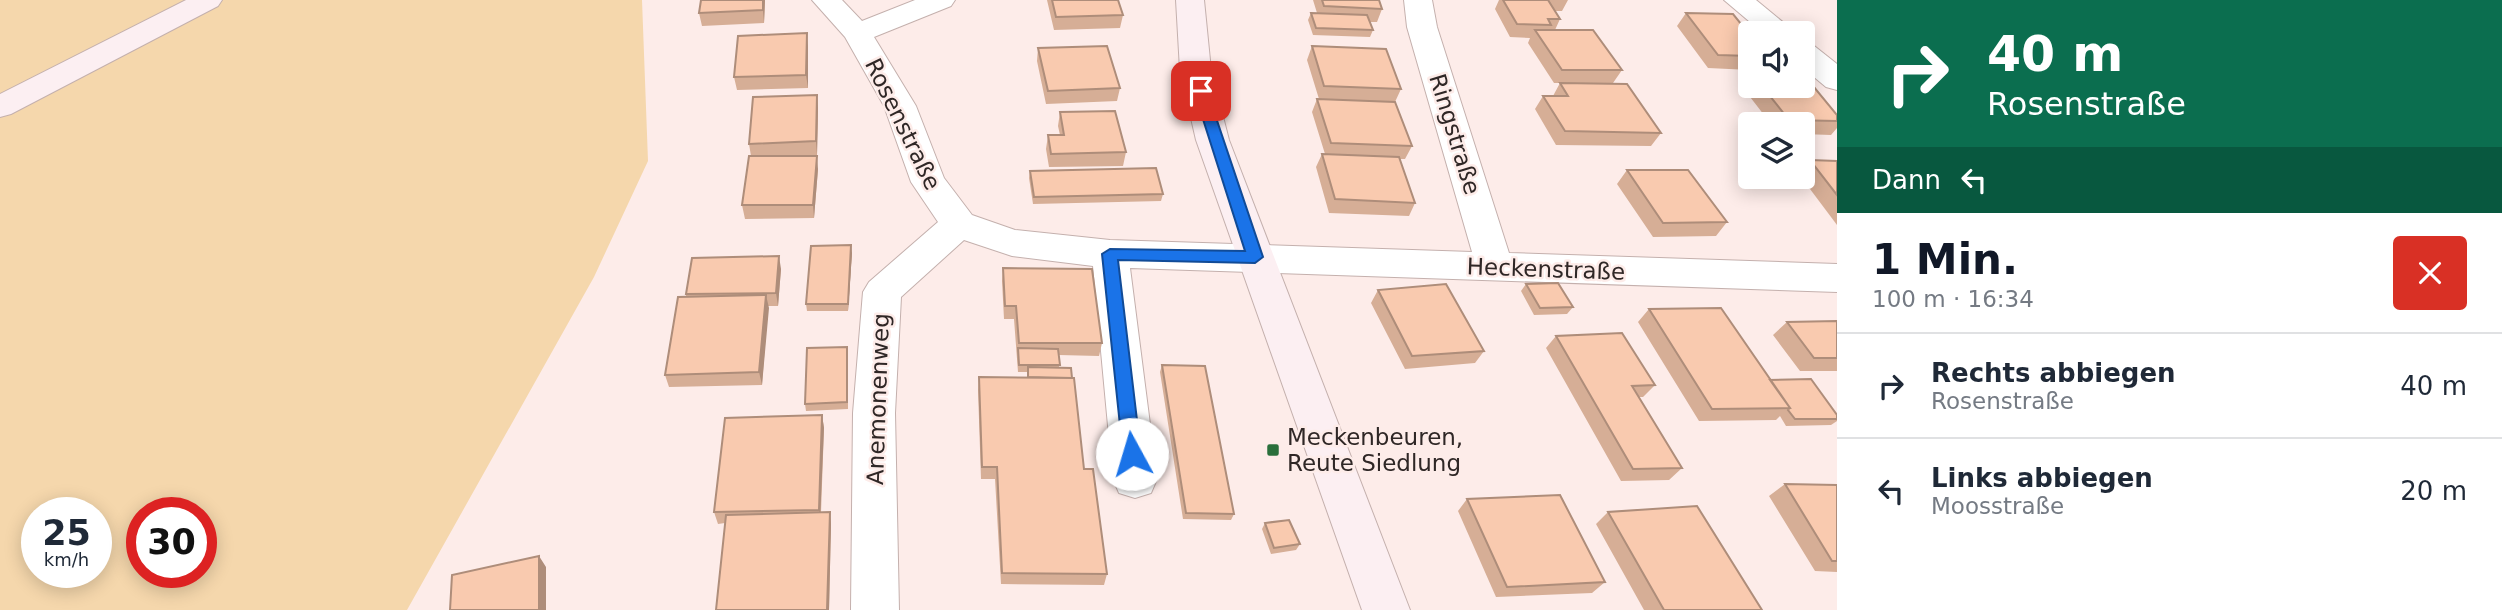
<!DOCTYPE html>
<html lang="de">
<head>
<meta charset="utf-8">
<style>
  :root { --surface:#fff; --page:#f6f6f7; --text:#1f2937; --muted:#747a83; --line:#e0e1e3; --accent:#111827 }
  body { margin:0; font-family:"DejaVu Sans",sans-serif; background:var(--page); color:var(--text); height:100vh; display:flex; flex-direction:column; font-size:26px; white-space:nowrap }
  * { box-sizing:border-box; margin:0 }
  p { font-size:23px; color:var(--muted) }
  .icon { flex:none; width:38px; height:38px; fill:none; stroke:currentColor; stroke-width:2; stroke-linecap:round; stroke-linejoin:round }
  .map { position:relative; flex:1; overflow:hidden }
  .sheet { display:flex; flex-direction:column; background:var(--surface); width:665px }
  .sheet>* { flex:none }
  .hud { background:#0b6e4f; color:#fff; overflow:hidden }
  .tools { position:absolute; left:1738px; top:21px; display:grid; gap:14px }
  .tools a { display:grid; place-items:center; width:77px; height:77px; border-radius:7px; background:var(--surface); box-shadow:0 4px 18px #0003; font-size:35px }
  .speed { position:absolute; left:21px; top:497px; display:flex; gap:14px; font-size:35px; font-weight:700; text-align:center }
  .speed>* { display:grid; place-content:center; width:91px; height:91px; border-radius:50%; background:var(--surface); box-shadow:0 4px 18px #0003; line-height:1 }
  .speed small { font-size:18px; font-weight:400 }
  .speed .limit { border:10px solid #d22; background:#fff; color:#111 }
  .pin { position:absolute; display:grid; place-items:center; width:60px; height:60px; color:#fff; margin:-30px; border-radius:14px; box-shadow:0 4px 10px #0006 }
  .me { position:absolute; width:77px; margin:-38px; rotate:354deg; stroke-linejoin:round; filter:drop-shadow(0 0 5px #0008) }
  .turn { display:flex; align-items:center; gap:24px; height:147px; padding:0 35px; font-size:32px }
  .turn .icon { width:91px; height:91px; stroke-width:2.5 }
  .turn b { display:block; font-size:49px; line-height:60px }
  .then { display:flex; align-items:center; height:66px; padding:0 35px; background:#0003; gap:14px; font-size:26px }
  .round { display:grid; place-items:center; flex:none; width:74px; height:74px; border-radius:7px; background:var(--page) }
  .overview { display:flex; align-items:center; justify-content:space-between; height:119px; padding:0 35px }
  h1 { font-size:42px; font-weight:800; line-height:52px; color:var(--accent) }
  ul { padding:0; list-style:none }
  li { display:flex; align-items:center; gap:21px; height:105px; padding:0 35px; border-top:2px solid var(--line) }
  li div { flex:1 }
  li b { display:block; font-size:26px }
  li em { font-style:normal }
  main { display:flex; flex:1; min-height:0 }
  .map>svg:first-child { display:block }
  .green { fill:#f5d7ac; fill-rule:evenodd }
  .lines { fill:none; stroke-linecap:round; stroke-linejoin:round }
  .street-casing { stroke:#c4b0ad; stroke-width:2 }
  .secondary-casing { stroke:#c4b0ad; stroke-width:2 }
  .street { fill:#fff; fill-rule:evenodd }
  .secondary { fill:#fceff2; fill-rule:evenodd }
  .wall { fill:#d6ae96 }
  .shaded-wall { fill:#ae8d7a }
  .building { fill:#f9caaf; stroke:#ae8d7a; stroke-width:2 }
  .route { fill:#1a73e8; stroke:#114b97; stroke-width:2 }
  .poi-dot { fill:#2a6f3b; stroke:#fdece9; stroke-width:2.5 }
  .labels { text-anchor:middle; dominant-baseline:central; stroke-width:5; stroke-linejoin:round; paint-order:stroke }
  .street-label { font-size:23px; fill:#2f2726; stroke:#fdece9 }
  .poi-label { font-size:23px; fill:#2f2726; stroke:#fdece9; text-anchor:start }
</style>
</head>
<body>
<main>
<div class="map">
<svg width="1837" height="610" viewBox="0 0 1837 610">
  <rect width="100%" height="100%" fill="#fdece9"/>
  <path class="green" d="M0 0H189L0 98Z
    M222 0H642L648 161 594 277 407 610H0V115L135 49ZM37 513H96V572H37ZM142 513H201V572H142Z"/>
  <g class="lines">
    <g class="street-casing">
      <path id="street" d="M812 0H842L862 21 915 0H955L951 6 874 37 916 106 944 178 972 215 1015 230 1110 240 1472 252 1407 27 1404 0H1432L1437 27 1509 253 1837 264V292L1130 268 1157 479 1151 493 1135 498 1119 493 1113 479 1093 266 1012 256 964 240 901 297 895 413 899 610H851L853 413 863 292 869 282 938 222 911 182 884 106 845 37Z
        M1724 0H1756L1796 33H1763Z
        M1802 42 1813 45 1837 64V90L1826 87 1802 67Z"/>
    </g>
    <g class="secondary-casing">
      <path id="secondary" d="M186 0H222L218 6 11 114 0 117V94Z
        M1176 0H1204L1211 70 1229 140 1410 610H1362L1196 140 1180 70Z"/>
    </g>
    <use href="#street" class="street"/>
    <use href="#secondary" class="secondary"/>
  </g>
  <path class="wall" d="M701 0H765L764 23 702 26 699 13Z
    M1047 0H1118L1123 15 1120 28 1054 30Z
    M1313 0H1379L1382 9 1377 22H1369L1373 30 1370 37 1313 35 1308 20 1311 13H1317Z
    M1499 0H1568L1562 11H1555L1560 19 1555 30 1622 70 1613 83H1554L1528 43 1530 38 1510 37 1495 9Z
    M1686 13 1750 35V70L1708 68 1677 26Z
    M808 46V88L737 90 734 77Z
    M1312 46 1401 89 1395 102 1412 146 1405 159H1400L1415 203 1409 216 1329 213 1316 167 1322 154H1325L1312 112 1317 99H1319L1307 60Z
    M1038 48 1120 88 1117 101 1046 104 1037 61Z
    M1560 83 1661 133 1651 146 1556 145 1535 109 1543 96H1553Z
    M1753 86H1762L1837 115V128L1831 135 1802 134V124H1771L1747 93Z
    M817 95 818 108 817 155 789 156 818 169 814 218 745 219 742 205 751 156 749 144Z
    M1060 112 1126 152 1123 166 1049 167 1046 149 1048 135H1060L1058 126Z
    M1810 160 1837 161V225L1801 177H1802V168Z
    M1627 170 1727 222 1716 236 1653 237 1617 184Z
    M1030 171 1163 194 1161 201 1033 204 1029 178Z
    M852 253 848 311H807L806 304Z
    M1003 268 1102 343 1099 356 1059 355V368L1084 469 1107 574 1104 585 1001 584 995 479H981L978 390 979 377H1027V372H1018L1014 319H1004L1002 281Z
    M781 269 778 306H768L762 385 669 387 665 375 686 297V294Z
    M1526 284 1573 307 1567 314 1534 315 1521 291Z
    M1378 290 1484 351 1475 363 1405 369 1371 303Z
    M1649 309 1770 380 1837 415V421L1831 425 1786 426 1780 416 1776 420 1699 421 1638 322Z
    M1837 321V371H1800L1773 335 1787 322Z
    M1556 336 1655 385 1643 397H1639L1682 468 1669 480 1621 481 1546 348Z
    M848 354V409L806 411 805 404Z
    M1162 365 1234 514 1231 520 1183 519 1160 372Z
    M822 415 824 428 821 513 830 512 831 524 829 610H716L725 523 718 524 714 512Z
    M1785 484 1837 485V572L1815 571 1769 496Z
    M1467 499 1605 582 1592 593 1496 597 1458 511Z
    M1608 512 1762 610H1644L1596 524Z
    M1265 523 1300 544 1296 550 1271 554 1262 529Z"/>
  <path class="shaded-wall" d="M763 0H765L764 23 763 10Z
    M807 33 808 46V88L806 75Z
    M817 95 818 108 817 155 816 141Z
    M817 156 818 169 814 218 813 205Z
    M851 245 852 253 848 311V304Z
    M779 256 781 269 778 306 776 293Z
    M766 295 769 308 762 385 759 372Z
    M822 415 824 428 820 521 819 510Z
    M830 512 831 524 829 610H827Z
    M539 556 546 567V610H539Z"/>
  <path class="building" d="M701 0H763V10L699 13Z
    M1052 0H1118L1123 15 1056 17Z
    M1322 0H1379L1382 9 1324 6Z
    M1503 0H1548L1560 19H1548L1551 25 1517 24Z
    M1311 13 1367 15 1373 30 1316 28Z
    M1686 13 1733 14 1750 35V56L1718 55Z
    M1535 30H1593L1622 70H1562Z
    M807 33 806 75 734 77 738 36Z
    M1107 46 1120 88 1048 91 1038 48Z
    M1312 46 1386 49 1401 89 1324 86Z
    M1802 81H1809L1837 115V121L1789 120 1762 86H1802Z
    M1560 83 1627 84 1661 133 1565 131 1543 96H1568Z
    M817 95 816 141 749 144 753 97Z
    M1317 99 1395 102 1412 146 1331 143Z
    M1115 111 1126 152 1051 154 1048 135H1064L1060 112Z
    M1322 154 1399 157 1415 203 1335 199Z
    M749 156H817L813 205H742Z
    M1810 160 1837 161V195Z
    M1156 168 1163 194 1034 197 1030 171Z
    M1627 170H1688L1727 222 1663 223Z
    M851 245 848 304H806L811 246Z
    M779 256 776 293 686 294 692 258Z
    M1003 268 1092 269 1102 343H1019L1016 306H1005Z
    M1558 283 1573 307 1540 308 1526 284Z
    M1446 284 1484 351 1412 356 1378 290Z
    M766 295 759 372 665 375 678 297Z
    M1721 308 1790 408 1712 409 1649 309Z
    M1837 321V358H1814L1787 322Z
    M1622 333 1655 385 1632 386 1682 468 1633 469 1556 336Z
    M847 347V402L805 404 807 348Z
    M1018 348 1058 349 1060 365H1019Z
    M1162 365 1205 366 1234 514 1186 513Z
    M1028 367 1071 368 1072 378 1028 377Z
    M979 377 1074 378 1084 469H1093L1107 574 1002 573 997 467H982Z
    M1811 379 1837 415V419H1795L1788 410 1790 408 1770 380Z
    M822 415 819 510 714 512 725 418Z
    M1785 484 1837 485V561H1832Z
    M1560 495 1605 582 1507 587 1467 499Z
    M1697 506 1762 610H1664L1608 512Z
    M830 512 827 610H716L726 515Z
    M1289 520 1300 544 1274 548 1265 523Z
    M539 556V610H450L452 575Z"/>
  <path class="route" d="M1201 87 1207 91 1263 257 1255 263 1118 260 1141 454 1138 460 1132 462 1126 460 1123 454 1102 254 1110 249 1245 251 1194 91Z"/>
  <rect class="poi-dot" x="1266" y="443" width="14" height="14" rx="3.5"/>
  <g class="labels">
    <g class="street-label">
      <text transform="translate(903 124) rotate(64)">Rosenstraße</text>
      <text transform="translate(1455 134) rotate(73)">Ringstraße</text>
      <text transform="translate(1546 269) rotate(2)">Heckenstraße</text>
      <text transform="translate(878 399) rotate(-88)">Anemonenweg</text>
    </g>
    <g class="poi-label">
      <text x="1287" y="437">Meckenbeuren,<tspan x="1287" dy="26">Reute Siedlung</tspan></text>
    </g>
  </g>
</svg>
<div class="tools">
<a><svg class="icon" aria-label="sound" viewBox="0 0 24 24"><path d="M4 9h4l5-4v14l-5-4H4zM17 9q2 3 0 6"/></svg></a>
<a><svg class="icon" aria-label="layers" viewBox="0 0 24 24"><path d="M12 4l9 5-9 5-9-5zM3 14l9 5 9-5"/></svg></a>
</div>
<div class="speed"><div>25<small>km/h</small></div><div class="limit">30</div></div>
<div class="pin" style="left:1201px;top:91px;background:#d93025"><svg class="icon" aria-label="arrive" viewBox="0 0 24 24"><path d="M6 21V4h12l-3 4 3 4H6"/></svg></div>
<svg class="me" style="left:1132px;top:454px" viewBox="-20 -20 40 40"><circle r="19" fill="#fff"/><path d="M0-13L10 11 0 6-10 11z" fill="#1a73e8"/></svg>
</div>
<section class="sheet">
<div class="hud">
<div class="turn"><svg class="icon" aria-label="right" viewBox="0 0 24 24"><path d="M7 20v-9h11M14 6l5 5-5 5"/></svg><div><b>40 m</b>Rosenstraße</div></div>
<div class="then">Dann<svg class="icon" aria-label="left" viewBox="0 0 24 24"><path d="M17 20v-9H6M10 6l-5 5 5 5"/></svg></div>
</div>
<div class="overview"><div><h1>1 Min.</h1><p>100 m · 16:34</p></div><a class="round" style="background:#d93025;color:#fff"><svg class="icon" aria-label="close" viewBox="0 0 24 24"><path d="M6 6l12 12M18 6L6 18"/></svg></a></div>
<ul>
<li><svg class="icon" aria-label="right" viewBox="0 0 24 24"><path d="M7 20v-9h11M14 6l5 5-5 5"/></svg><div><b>Rechts abbiegen</b><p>Rosenstraße</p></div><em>40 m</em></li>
<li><svg class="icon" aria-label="left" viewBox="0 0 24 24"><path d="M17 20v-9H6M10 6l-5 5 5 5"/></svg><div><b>Links abbiegen</b><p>Moosstraße</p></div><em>20 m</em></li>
</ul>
</section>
</main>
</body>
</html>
